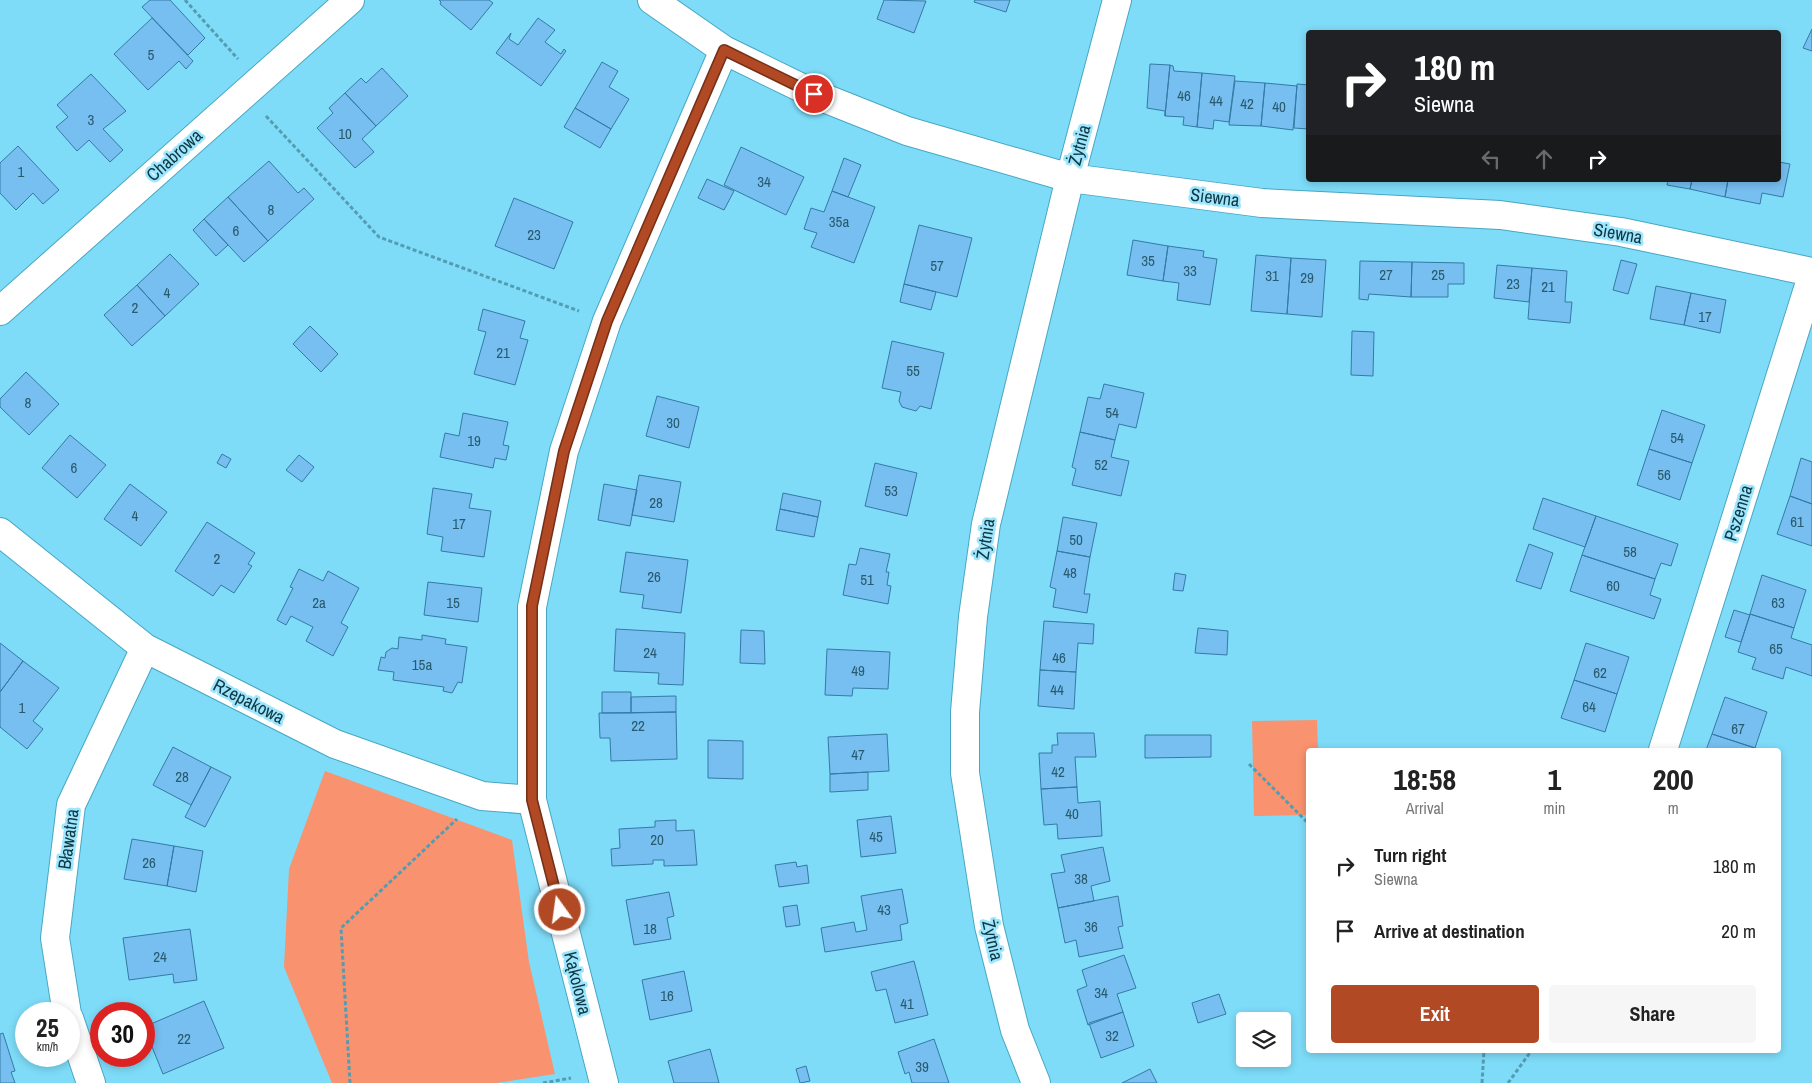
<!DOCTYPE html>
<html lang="en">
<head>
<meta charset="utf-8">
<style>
  :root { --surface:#fff; --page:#f6f6f6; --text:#222; --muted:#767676; --accent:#b14a24 }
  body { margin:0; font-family:"Archivo Narrow",sans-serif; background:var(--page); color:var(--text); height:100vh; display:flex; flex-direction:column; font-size:19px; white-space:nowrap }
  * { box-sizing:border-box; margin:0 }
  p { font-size:16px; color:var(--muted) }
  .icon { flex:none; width:28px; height:28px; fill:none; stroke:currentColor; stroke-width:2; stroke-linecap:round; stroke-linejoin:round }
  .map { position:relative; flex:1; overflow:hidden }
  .sheet { position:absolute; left:1306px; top:748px; width:475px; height:305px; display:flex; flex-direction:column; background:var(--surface); border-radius:5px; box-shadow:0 2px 8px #0003 }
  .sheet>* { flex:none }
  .guide { position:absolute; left:1306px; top:30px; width:475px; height:152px; border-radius:5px; box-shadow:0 2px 8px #0003; background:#202124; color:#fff; overflow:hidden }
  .controls { position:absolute; left:1236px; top:1012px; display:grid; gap:10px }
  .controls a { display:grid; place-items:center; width:55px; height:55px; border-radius:5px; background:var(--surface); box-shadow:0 2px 8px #0003; font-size:25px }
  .speed { position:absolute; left:15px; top:1002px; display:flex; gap:10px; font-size:25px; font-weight:700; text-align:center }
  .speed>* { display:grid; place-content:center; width:65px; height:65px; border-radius:50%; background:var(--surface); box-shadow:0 2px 8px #0003; line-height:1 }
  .speed small { font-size:12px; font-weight:400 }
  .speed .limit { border:8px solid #d22; background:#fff; color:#111 }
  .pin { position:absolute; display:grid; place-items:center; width:42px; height:42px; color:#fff; margin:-21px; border:2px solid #fff; border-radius:50%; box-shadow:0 1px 5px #0007 }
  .me { position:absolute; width:55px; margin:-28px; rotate:346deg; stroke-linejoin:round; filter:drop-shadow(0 0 4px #0008) }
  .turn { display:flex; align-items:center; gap:18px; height:105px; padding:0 25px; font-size:22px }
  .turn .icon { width:65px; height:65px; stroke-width:2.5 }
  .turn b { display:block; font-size:35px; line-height:42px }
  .lanes { display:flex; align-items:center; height:48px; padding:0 25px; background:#0003; justify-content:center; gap:25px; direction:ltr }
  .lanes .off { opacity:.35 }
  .eta { display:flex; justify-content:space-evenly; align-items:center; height:85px; text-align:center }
  .eta b { font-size:30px; font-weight:700; line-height:35px }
  .primary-button { display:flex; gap:10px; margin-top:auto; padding:10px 25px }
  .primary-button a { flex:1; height:58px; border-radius:5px; background:var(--accent); color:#fff; font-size:20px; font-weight:700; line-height:58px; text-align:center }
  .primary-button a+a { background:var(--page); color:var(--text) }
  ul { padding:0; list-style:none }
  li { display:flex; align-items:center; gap:15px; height:65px; padding:0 25px }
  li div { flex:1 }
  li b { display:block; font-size:19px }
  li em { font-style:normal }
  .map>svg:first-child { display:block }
  .green { fill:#f9926f }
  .building { fill:#76bff0; stroke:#347aa6 }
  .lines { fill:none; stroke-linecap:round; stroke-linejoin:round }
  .minor-casing { stroke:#47a7c2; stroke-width:30 }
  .path { stroke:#539cb2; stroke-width:3; stroke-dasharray:4 2.5; stroke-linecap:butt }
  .minor { stroke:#fff; stroke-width:28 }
  .route-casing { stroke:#733017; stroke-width:12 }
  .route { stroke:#b14a24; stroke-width:9 }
  .labels { text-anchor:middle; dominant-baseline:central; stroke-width:5; stroke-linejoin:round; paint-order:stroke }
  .number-label { font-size:15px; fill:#295a6e }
  .street-label { font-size:18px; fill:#0f3843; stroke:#9ee6fd }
</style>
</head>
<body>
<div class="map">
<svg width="1812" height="1083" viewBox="0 0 1812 1083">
  <rect width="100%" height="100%" fill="#7edcf8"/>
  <path class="green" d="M1317 720 1318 750H1309V815L1254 816 1252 721Z
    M325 771 512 840 529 962 555 1074 497 1083H332L284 967 289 869Z"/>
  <path class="building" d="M150 0H170L205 38 188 55 142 7Z
    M439 0H489L493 3 471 30 440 4 441 2Z
    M884 0 926 1 914 33 877 19Z
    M975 0H1010L1006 12 974 2Z
    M152 18 193 61 186 69 179 61 148 90 114 54Z
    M538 18 555 30 545 42 561 54 564 49 566 51 541 86 496 53 511 33 509 39 518 45Z
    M1812 29V51L1803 48Z
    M602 62 618 71 609 87 629 99 611 129 575 108Z
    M1150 64 1170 65 1165 116V111L1147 108Z
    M1170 65 1173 66 1174 71 1202 73 1197 127 1183 125 1184 117 1165 116Z
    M382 68 408 96 376 126 345 93 361 78 366 83Z
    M1202 73 1235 76 1229 122 1214 120 1213 129 1197 127Z
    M91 74 126 111 103 129 123 150 110 162 89 140 77 151 56 127 68 117 57 105Z
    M1235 81 1265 83 1261 126 1229 125Z
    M1265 83 1297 86 1293 130 1261 126Z
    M1297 84 1309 85V129L1294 128Z
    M345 93 376 126 362 139 374 152 355 168 317 128 333 113 329 108Z
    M575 108 611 129 600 148 564 127Z
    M18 146 59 190 43 204 33 193 16 210 0 193V163Z
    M741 147 804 177 786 215 724 185Z
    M844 158 861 165 848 197 832 191Z
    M269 161 298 193 304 188 314 199 268 241 228 197Z
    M1779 162 1790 164 1783 197 1762 193 1760 204 1725 197 1728 180H1779Z
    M707 179 734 191 724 210 698 198Z
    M1668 180H1692L1690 189 1667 185Z
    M1692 180H1728L1725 197 1690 189Z
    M832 191 875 207 854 263 811 247 817 233 804 229 811 208 824 212Z
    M228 197 268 241 244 262 204 219Z
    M514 198 573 222 554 269 495 246Z
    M204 219 228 245 216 256 193 230Z
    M919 225 972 238 957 297 904 284Z
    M1133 240 1168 246 1163 281 1127 275Z
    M1168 246 1204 251 1203 257 1217 259 1210 305 1177 300 1179 283 1163 281Z
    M170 254 199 284 165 316 137 285Z
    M1256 255 1291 258 1287 314 1251 311Z
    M1291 258 1326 260 1322 317 1287 314Z
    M1621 260 1637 264 1628 294 1613 290Z
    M1360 261 1412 262 1411 297 1369 294 1368 300 1359 299Z
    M1412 262 1464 263V284H1448V297H1411Z
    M1497 265 1532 268 1529 302 1494 298Z
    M1532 268 1567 271 1565 302H1572L1570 323 1528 319Z
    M904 284 936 292 931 310 900 302Z
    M137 285 165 316 132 346 104 315Z
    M1656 286 1691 293 1684 325 1650 319Z
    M1691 293 1726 300 1720 333 1684 325Z
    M483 309 525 321 520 338 528 340 515 385 474 374 486 332 478 330Z
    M310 326 338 354 321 372 293 344Z
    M1352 331 1374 332 1373 376 1351 375Z
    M892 341 944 353 931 409 920 406 916 411 902 407 899 401 901 392 882 388Z
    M26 372 59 404 29 435 0 407V399Z
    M1104 384 1144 393 1136 428 1119 424 1115 440 1080 432 1088 397 1100 399Z
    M657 396 699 407 689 448 646 436Z
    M1662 410 1705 425 1692 463 1649 449Z
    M463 413 508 422 503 445 509 446 506 460 495 458 493 468 440 457 445 433 459 436Z
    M1080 432 1115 440 1111 457 1129 461 1121 496 1072 485 1076 469 1072 467Z
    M70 435 106 465 77 498 42 468Z
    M1649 449 1692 463 1680 500 1637 485Z
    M222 454 231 459 226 468 217 463Z
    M299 455 314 467 302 482 286 470Z
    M1801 458 1812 462V504L1790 496Z
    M875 463 917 473 907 516 865 506Z
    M639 475 681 482 674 522 632 515Z
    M130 484 167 512 141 546 104 519Z
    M604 484 637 490 630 526 598 520Z
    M433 488 472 494 469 508 491 511 484 557 441 551 443 537 427 534Z
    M783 493 821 501 818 517 780 509Z
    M1790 496 1812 504V546L1777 534Z
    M1543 498 1596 516 1585 547 1533 529Z
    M780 509 818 517 814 537 776 530Z
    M1596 516 1678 544 1671 566 1661 563 1655 579 1582 555Z
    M1063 517 1097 523 1090 557 1057 551Z
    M207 522 255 553 248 564 252 566 234 593 221 585 213 596 175 571Z
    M1529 544 1553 553 1541 589 1516 581Z
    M860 548 890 554 886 572H889L887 585 891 586 888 604 843 595 849 564 856 565Z
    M1057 551 1090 557 1084 594H1090L1087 613 1053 607 1056 589 1050 587Z
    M626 552 688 560 681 613 642 608 644 595 620 592Z
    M1582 555 1655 579 1650 595 1661 599 1654 619 1570 591Z
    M299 569 323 581 328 571 359 588 341 623 348 627 333 656 306 641 313 627 291 616 286 625 277 620 293 588 290 587Z
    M1175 573 1186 575 1183 591 1173 590Z
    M1762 575 1806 590 1794 628 1750 614Z
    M428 582 482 588 478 622 424 615Z
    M1734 610 1750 615 1741 642 1725 637Z
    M1750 614 1794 628 1791 638 1812 645V676L1786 667 1783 679 1752 669 1756 658 1738 652Z
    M1044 621 1094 624 1093 644 1078 643 1076 672 1040 670Z
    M1198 628 1228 631 1227 655 1195 653Z
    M616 629 685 633 683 685 658 684 659 673 614 671Z
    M741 630 764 631 765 664 740 663Z
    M422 635 446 639 445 644 467 647 462 683 458 682 452 693 443 691 444 687 393 680 394 672 378 670 381 657 385 658 386 652 392 648 398 649 399 637 422 640Z
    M0 643 23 661 0 692Z
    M1586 643 1629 657 1617 694 1574 680Z
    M827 649 890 652 888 689 853 688 852 696 825 695Z
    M23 661 59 688 33 721 43 729 27 749 0 727V692Z
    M1040 670 1076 672 1074 709 1038 706Z
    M1574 680 1617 694 1605 732 1561 718Z
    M602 692H631V713H602Z
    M676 696V712L631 713V697Z
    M1725 697 1767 712 1755 748 1712 734Z
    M676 712 677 759 611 761 610 738H600L599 713Z
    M1057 733H1094L1096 757H1075L1077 787 1041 789 1039 753H1052V745H1058Z
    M887 734 889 771 830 774 828 737Z
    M1712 734 1755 748 1754 750H1706Z
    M1145 735H1211V757L1145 758Z
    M708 740 743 741V779L708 778Z
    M173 747 211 767 191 805 153 785Z
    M211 767 231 777 205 827 185 817Z
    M868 772V790L830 792V774Z
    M1077 787 1078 803 1100 801 1102 836 1058 839 1057 824 1044 825 1041 789Z
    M891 816 896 853 861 857 857 820Z
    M676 820V831L694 830 697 865 664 866V860H653V864L612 866 611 849 620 848 619 829 655 827V821Z
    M132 839 174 846 167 886 124 879Z
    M174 846 203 851 196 892 167 886Z
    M1103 847 1110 881 1091 886 1094 901 1058 908 1051 874 1065 872 1061 855Z
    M796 862 797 867 807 865 809 883 779 887 775 865Z
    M902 889 908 923 900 925 902 940 825 952 821 928 854 922 856 932 867 930 861 896Z
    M669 892 674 916 667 918 671 939 634 945 626 900Z
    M1118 896 1123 926 1118 927 1123 948 1079 957 1076 940 1065 943 1058 908Z
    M797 905 800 925 786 927 783 907Z
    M190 929 197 980 174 983 173 974 129 980 123 938Z
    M1124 955 1136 988 1117 994 1123 1012 1088 1025 1077 990 1087 986 1082 970Z
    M914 961 928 1015 895 1023 886 989 876 991 871 972Z
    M684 971 692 1011 650 1020 642 980Z
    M1219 994 1226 1014 1198 1023 1192 1003Z
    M204 1001 224 1048 163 1074 144 1027Z
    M1123 1012 1134 1046 1101 1058 1089 1023Z
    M3 1033 15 1071 11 1072 15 1083H0V1034Z
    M934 1039 949 1083H912L909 1072 905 1074 898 1052Z
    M710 1049 719 1083H674L668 1061Z
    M806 1066 810 1081 800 1083 796 1069Z
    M1150 1069 1157 1083H1122Z"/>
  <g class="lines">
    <g class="minor-casing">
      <path id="minor" d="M652 0 724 50 814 94 907 131 1070 178 1262 203 1500 215 1621 232 1812 272
        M0 311 350 0
        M0 532 145 648 335 744 482 796 532 800
        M1663 750 1812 276
        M67 1014 55 938 71 805 145 648
        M69 1018 91 1083
        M604 1083 532 800V607L564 451 607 321 724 50
        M1036 1083 1015 1030 989 926 965 773V712L973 617 986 524 1070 178 1117 0"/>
    </g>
    <path class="path" d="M185 0 238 59
      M266 116 379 237 579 311
      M1249 764 1309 824
      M350 1083 341 928 457 819
      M543 1083 571 1078
      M1482 1083 1484 1050
      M1508 1083 1532 1050"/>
    <use href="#minor" class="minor"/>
  </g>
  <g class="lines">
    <g class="route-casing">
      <path id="route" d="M560 910 532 800V606L564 451 607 321 724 50 814 94"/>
    </g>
    <use href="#route" class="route"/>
  </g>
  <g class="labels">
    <g class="number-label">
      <text x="151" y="54">5</text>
      <text x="1184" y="95">46</text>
      <text x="1216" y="100">44</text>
      <text x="1247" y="103">42</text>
      <text x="1279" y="106">40</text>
      <text x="91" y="119">3</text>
      <text x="345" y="133">10</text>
      <text x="21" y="171">1</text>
      <text x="764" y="181">34</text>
      <text x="271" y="209">8</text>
      <text x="839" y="221">35a</text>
      <text x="236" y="230">6</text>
      <text x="534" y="234">23</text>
      <text x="1148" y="260">35</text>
      <text x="937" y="265">57</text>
      <text x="1190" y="270">33</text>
      <text x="1386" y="274">27</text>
      <text x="1438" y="274">25</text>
      <text x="1272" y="275">31</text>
      <text x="1307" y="277">29</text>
      <text x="1513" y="283">23</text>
      <text x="1548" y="286">21</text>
      <text x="167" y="292">4</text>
      <text x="135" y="307">2</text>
      <text x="1705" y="316">17</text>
      <text x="503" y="352">21</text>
      <text x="913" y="370">55</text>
      <text x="28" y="402">8</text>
      <text x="1112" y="412">54</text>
      <text x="673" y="422">30</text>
      <text x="1677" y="437">54</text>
      <text x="474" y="440">19</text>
      <text x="1101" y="464">52</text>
      <text x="74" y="467">6</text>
      <text x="1664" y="474">56</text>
      <text x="891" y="490">53</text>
      <text x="656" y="502">28</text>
      <text x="135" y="515">4</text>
      <text x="1797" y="521">61</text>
      <text x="459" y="523">17</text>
      <text x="1076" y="539">50</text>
      <text x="1630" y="551">58</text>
      <text x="217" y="558">2</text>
      <text x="1070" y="572">48</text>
      <text x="654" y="576">26</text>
      <text x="867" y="579">51</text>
      <text x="1613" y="585">60</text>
      <text x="319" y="602">2a</text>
      <text x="453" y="602">15</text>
      <text x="1778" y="602">63</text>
      <text x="1776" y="648">65</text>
      <text x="650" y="652">24</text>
      <text x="1059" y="657">46</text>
      <text x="422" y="664">15a</text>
      <text x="858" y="670">49</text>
      <text x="1600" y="672">62</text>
      <text x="1057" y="689">44</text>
      <text x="1589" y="706">64</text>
      <text x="22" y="707">1</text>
      <text x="638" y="725">22</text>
      <text x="1738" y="728">67</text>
      <text x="858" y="754">47</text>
      <text x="1058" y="771">42</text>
      <text x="182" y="776">28</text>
      <text x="1072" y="813">40</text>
      <text x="876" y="836">45</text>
      <text x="657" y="839">20</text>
      <text x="149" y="862">26</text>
      <text x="1081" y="878">38</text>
      <text x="884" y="909">43</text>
      <text x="1091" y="926">36</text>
      <text x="650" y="928">18</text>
      <text x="160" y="956">24</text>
      <text x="1101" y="992">34</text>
      <text x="667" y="995">16</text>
      <text x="907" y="1003">41</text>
      <text x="1112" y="1035">32</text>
      <text x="184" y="1038">22</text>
      <text x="922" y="1066">39</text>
    </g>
    <g class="street-label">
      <text transform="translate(1079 145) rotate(-75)">Żytnia</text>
      <text transform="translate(174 155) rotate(-42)">Chabrowa</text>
      <text transform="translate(1215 197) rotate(7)">Siewna</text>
      <text transform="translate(1618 233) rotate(10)">Siewna</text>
      <text transform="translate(1738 513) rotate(-73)">Pszenna</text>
      <text transform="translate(985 539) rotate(-81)">Żytnia</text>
      <text transform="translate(249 701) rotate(27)">Rzepakowa</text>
      <text transform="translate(68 839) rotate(-82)">Bławatna</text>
      <text transform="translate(993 940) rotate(77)">Żytnia</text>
      <text transform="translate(578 983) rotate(76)">Kąkolowa</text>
    </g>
  </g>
</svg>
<div class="controls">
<a><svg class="icon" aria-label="layers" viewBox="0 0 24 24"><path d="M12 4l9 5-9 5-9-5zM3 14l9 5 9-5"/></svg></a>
</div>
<div class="speed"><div>25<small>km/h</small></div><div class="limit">30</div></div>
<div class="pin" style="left:814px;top:94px;background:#d93025"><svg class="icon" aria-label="arrive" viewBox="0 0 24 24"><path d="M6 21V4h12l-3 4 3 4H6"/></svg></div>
<svg class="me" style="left:560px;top:910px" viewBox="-20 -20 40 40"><circle r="17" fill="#b14a24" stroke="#fff" stroke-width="3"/><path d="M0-11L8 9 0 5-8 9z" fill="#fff"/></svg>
<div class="guide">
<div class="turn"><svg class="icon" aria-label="right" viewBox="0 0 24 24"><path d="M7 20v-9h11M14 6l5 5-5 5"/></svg><div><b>180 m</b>Siewna</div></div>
<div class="lanes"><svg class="icon off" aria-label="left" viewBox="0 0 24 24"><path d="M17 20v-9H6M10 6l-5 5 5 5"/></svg><svg class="icon off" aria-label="ahead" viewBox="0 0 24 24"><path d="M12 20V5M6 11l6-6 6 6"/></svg><svg class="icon" aria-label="right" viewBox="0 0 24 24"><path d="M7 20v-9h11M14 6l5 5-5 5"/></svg></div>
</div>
<section class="sheet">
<div class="eta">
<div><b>18:58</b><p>Arrival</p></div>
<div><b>1</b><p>min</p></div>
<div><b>200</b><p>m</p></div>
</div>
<ul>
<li><svg class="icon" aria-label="right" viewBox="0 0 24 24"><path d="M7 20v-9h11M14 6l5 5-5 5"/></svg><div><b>Turn right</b><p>Siewna</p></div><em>180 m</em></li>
<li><svg class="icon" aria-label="arrive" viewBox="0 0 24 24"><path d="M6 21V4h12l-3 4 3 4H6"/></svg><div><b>Arrive at destination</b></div><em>20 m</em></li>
</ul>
<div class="primary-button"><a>Exit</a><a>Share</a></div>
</section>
</div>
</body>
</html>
